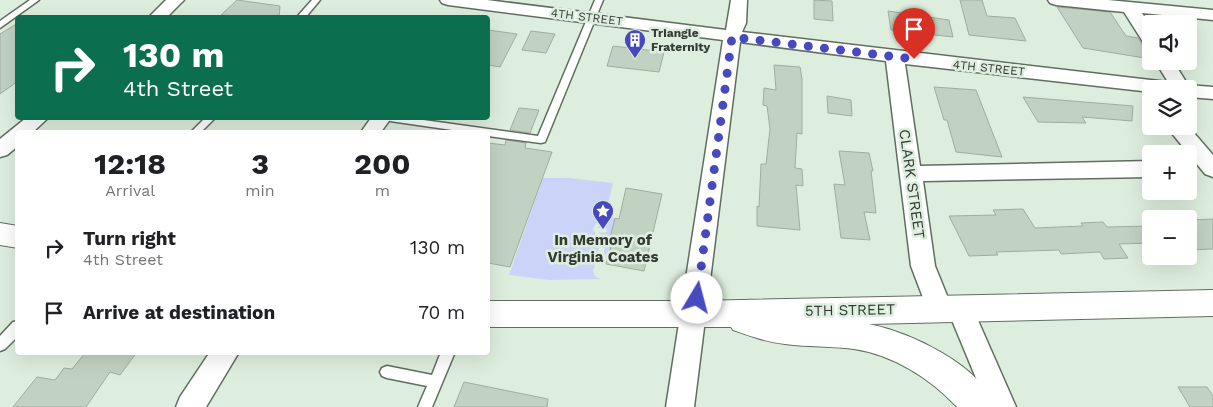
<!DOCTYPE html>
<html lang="en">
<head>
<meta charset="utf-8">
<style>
  :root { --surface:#fff; --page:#f2f2f2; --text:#202124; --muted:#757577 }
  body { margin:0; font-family:"Work Sans",sans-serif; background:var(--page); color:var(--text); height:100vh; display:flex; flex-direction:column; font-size:19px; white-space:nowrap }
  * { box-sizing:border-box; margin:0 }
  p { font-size:16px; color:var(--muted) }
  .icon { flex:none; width:28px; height:28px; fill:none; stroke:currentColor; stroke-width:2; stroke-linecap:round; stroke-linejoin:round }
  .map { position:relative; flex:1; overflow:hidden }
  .details { position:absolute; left:15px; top:130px; width:475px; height:225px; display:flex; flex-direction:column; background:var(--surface); border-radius:5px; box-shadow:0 5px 20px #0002 }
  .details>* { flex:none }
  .banner { position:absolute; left:15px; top:15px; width:475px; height:105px; border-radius:5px; box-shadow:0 5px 20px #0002; background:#0b6e4f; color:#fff; overflow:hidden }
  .buttons { position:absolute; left:1142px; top:15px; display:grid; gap:10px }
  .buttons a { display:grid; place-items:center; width:55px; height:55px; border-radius:5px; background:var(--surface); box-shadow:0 5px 20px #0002; font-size:25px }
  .pin { position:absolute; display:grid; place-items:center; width:42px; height:42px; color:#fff; margin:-51px -21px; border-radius:50% 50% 50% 0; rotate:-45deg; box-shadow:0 0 5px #0007 }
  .pin .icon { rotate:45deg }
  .me { position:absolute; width:55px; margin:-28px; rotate:8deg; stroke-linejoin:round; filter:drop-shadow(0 0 4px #0008) }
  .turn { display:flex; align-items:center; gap:18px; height:105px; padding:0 25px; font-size:22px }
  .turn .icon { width:65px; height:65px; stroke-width:2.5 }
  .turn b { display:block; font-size:35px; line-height:42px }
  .eta { display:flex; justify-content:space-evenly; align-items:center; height:85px; text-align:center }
  .eta b { font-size:30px; font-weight:700; line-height:35px }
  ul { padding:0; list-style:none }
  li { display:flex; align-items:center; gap:15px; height:65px; padding:0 25px }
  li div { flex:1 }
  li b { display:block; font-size:19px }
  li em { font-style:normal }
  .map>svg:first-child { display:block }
  .green { fill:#ccd3f9 }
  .building { fill:#c2d2c2; stroke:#9fad9e }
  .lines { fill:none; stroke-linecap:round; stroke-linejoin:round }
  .lane-casing { stroke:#606e60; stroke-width:3 }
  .street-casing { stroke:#606e60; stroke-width:3 }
  .secondary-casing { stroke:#606e60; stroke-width:2 }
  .lane { fill:#fff; fill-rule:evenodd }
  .street { fill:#fff; fill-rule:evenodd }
  .secondary { fill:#fff; fill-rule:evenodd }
  .route { stroke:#4749bf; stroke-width:9; stroke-dasharray:0 16.2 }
  .labels { text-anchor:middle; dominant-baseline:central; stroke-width:5; stroke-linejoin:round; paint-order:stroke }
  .far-street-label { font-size:12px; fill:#333933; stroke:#deeede }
  .far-poi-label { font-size:12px; font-weight:bold; fill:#333933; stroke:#deeede; text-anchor:start }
  .street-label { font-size:15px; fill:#333933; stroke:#deeede }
  .poi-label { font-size:15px; font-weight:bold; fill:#333933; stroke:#deeede }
</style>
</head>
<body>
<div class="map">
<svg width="1213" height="407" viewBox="0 0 1213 407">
  <rect width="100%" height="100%" fill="#deeede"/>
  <path class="green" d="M543 178H570L613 183 604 219 596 224 593 229 600 241V244L593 271 595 276 600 279 549 280 509 275Z
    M612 217 615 218 608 246 611 247 608 258 604 253 605 240 597 230 601 233 606 232 607 230 605 227 597 228Z"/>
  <path class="building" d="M237 0 280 6 279 18 221 15Z
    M814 0 832 1 833 21 814 19Z
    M960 0H982L987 16 1015 18 1026 41 969 35Z
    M1057 7 1110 12 1126 36 1138 38 1151 59 1083 48Z
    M888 11 949 20 953 37 891 30Z
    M18 23V81L0 94V34Z
    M488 30 517 34 500 67 488 65Z
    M531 31 555 34 546 53 522 50Z
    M613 46 664 52 659 72 607 66Z
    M774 65 800 67 802 79V134L797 133 795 168 802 169 803 186 796 185 800 230 757 226V206L759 207 761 164H766L770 129 767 106 763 105 764 88 776 90Z
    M934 87 976 90 1002 157 956 152 947 120H944Z
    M827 96 851 100 852 116 828 113Z
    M1023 97 1133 106 1132 121 1082 117 1086 123 1038 122Z
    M519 108 539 110 530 133 510 130Z
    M506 140 526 143 525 148 552 152 510 267 488 263V143L505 145Z
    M839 151 869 153 873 171H871L876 213 864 212 870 240 841 238 834 184 845 185Z
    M626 188 662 194 644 271 606 264 611 247 608 246 615 218 619 219Z
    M1023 209 1035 228 1083 226 1081 223 1103 222 1107 227 1151 226V243L1119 244 1128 258 1104 259 1100 252 1061 254 1059 250 996 252 998 255 969 256 949 216 996 215 993 210Z
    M1213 219V249L1189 250V220Z
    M86 352H137L120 375 110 372 86 407H13L37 377 55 380 64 368 72 369Z
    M464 382 548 399 547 407H454Z
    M1178 387H1207L1213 396V407H1190Z"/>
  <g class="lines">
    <g class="lane-casing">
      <path id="lane" d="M30 0H39L0 28V21Z
        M312 0H320L305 18H296Z
        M595 0H603L545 142 541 143 488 136V132H466L390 121 385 118H409L538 136Z
        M205 118H215L201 132H191Z
        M18 321V336L5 349 0 351V336L13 322Z
        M441 352H455L432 407H418L427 386 387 378 382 376 380 372 382 368 387 366 432 375Z"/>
    </g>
    <g class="street-casing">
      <path id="street" d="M166 0H184L166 18H148Z
        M440 0H487L726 30 731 0H747L746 23 742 32 1168 82 1155 61H1173L1188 85 1213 87V99L1189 97V89H1151V92L905 64 920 166 1151 161V177L923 181 935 266 950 303 951 300 960 297 969 300 1016 407H988L949 313 948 316 939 319 930 316 911 266 886 61 740 42 694 407H666L723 40 448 5 442 3Z
        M1048 0H1108L1213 10V20L1142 13 1151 27V46L1145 45 1124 12 1056 5 1050 3Z
        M26 118H48L33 132H18V146L7 155 0 157V139Z
        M371 118H391L381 132H361Z
        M1166 126H1188L1213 155V177L1205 174Z
        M210 352H239L206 407H176L180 397Z"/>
    </g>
    <g class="secondary-casing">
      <path id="secondary" d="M0 223 18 226V248L0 245Z
        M1213 290V316L869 324C912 333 978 364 997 407H957C930 378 893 355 854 349 831 346 808 347 785 344 766 342 750 336 733 330L731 327H488V301H695Z"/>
    </g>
    <use href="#lane" class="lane"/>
    <use href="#street" class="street"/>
    <use href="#secondary" class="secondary"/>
  </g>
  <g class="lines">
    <path class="route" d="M697 298 732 37 914 59"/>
  </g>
  <defs>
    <g id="building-pin" transform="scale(1.125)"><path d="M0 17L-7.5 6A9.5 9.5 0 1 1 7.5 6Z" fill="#4749bf" stroke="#deeede"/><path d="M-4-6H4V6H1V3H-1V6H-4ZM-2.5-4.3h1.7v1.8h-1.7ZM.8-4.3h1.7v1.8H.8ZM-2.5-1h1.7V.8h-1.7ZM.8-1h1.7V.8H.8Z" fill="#fff"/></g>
    <g id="sight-pin" transform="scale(1.125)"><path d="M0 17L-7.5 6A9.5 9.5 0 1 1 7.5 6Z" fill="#4749bf" stroke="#deeede"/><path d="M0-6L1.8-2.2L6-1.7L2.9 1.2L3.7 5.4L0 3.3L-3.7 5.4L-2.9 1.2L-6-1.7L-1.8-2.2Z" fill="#fff"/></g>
  </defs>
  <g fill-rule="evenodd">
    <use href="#building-pin" x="635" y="40"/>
    <use href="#sight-pin" x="603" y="211"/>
  </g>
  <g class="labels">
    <g class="far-street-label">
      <text transform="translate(587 17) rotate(7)">4TH STREET</text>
      <text transform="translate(989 68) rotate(6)">4TH STREET</text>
    </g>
    <g class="far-poi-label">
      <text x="651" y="33">Triangle<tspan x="651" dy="14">Fraternity</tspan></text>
    </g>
    <g class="street-label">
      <text transform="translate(912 184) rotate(82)">CLARK STREET</text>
      <text transform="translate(850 310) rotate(-1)">5TH STREET</text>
    </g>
    <g class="poi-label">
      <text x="603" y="240">In Memory of<tspan x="603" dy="17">Virginia Coates</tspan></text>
    </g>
  </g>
</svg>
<div class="buttons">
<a><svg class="icon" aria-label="sound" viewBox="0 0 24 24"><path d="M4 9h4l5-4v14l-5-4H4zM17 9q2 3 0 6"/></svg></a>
<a><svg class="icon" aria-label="layers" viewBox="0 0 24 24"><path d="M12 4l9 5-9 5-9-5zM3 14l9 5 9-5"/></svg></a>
<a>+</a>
<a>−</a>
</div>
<div class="pin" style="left:914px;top:59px;background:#d93025"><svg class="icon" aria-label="arrive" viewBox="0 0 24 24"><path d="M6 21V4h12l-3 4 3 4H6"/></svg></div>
<svg class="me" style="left:697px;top:298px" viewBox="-20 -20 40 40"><circle r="19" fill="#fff"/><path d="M0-13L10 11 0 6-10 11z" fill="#4749bf"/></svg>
<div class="banner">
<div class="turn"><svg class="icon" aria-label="right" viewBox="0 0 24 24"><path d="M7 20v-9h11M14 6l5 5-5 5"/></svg><div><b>130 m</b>4th Street</div></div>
</div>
<section class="details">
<div class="eta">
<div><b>12:18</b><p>Arrival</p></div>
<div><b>3</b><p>min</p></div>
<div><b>200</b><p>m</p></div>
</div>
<ul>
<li><svg class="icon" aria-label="right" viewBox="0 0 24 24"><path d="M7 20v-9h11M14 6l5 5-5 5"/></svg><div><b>Turn right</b><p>4th Street</p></div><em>130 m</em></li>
<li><svg class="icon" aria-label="arrive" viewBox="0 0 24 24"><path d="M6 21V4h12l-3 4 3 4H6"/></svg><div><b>Arrive at destination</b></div><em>70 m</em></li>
</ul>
</section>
</div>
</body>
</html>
